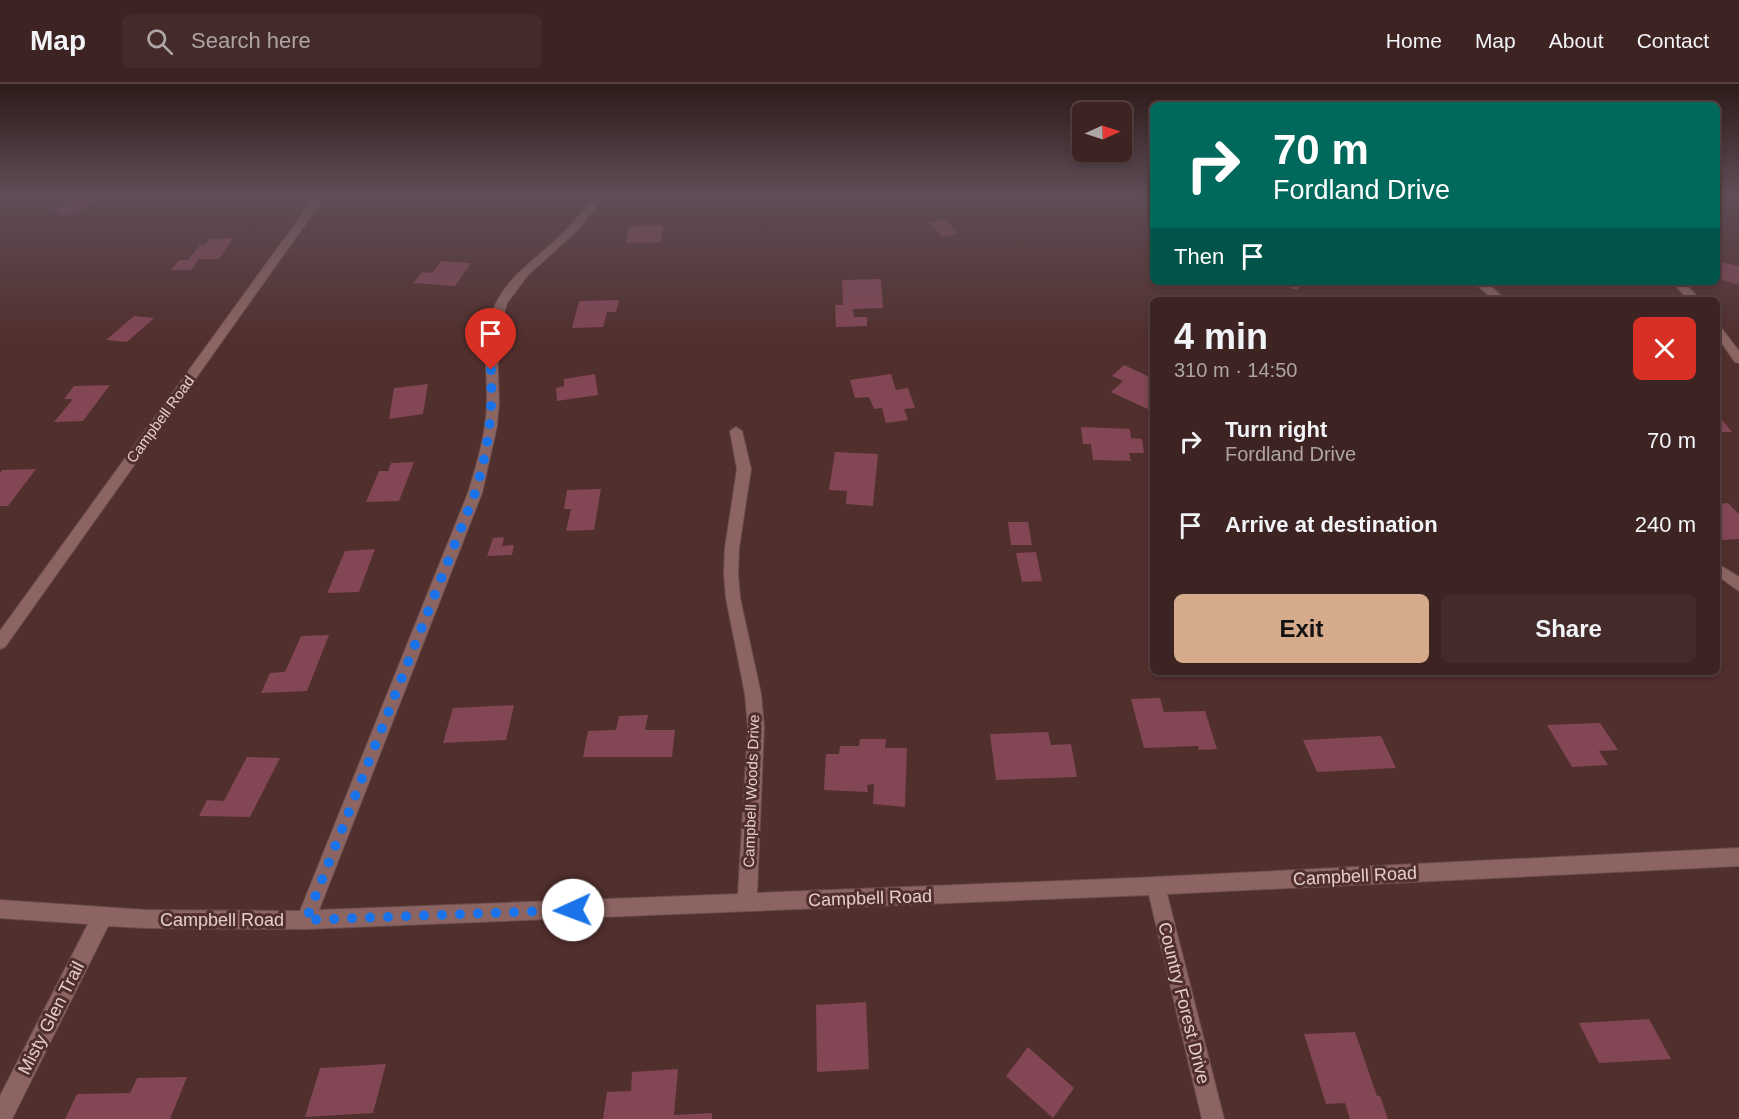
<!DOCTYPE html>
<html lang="en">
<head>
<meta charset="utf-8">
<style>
  :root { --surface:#3d2322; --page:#442b2a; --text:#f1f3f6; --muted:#ada4a5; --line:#564040; --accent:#d6ab8b }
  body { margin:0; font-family:Helvetica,sans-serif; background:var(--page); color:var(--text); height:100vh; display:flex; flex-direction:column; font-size:22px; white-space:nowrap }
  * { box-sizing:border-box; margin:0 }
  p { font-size:20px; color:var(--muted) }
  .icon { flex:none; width:33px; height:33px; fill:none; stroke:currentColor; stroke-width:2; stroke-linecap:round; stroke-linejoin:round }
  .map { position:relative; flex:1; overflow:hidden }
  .sheet { position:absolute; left:1150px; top:213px; width:570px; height:378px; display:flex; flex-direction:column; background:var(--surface); border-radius:9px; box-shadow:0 3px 9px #0003,0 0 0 2px var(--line) }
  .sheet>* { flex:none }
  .top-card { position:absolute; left:1150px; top:18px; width:570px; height:183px; border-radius:9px; box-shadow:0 3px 9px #0003,0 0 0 2px var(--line); background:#00695c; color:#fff; overflow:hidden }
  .needle { width:39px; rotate:87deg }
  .controls { position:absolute; left:1072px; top:18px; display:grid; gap:12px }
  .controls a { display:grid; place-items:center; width:60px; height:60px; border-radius:9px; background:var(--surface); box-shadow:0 3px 9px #0003,0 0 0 2px var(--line); font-size:30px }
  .pin { position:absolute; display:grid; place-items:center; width:51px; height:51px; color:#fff; margin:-62px -26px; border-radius:50% 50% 50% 0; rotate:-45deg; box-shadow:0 0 6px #0007 }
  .pin .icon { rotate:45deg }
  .me { position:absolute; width:66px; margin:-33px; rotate:268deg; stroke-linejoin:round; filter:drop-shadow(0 0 4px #0008) }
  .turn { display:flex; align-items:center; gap:21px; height:126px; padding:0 24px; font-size:27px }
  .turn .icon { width:78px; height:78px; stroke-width:2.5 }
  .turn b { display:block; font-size:42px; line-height:51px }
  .then { display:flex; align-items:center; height:57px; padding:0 24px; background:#0003; gap:12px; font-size:22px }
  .round { display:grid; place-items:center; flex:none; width:63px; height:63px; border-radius:9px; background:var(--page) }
  .head { display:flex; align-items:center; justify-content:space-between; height:102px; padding:0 24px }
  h1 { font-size:36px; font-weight:800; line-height:45px }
  .primary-button { display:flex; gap:12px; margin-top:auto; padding:12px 24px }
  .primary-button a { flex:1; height:69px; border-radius:9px; background:var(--accent); color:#111; font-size:24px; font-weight:800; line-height:69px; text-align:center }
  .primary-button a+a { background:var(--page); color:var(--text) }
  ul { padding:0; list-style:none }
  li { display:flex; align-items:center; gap:18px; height:84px; padding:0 24px }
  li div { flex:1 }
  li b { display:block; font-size:22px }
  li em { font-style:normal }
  header { display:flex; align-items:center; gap:36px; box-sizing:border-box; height:84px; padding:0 30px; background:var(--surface); border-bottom:2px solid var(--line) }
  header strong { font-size:28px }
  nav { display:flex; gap:33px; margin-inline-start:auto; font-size:21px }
  .search { width:420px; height:54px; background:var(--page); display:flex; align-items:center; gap:15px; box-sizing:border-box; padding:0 21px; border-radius:9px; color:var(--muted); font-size:22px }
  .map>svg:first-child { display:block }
  .building { fill:#824655 }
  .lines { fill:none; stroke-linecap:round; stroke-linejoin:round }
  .minor-casing { stroke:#6a4d4c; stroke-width:2 }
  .minor { fill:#8c6562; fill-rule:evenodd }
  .route { stroke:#1a73e8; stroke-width:10; stroke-dasharray:0 18 }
  .labels { text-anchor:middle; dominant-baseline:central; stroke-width:6; stroke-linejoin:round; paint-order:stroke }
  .street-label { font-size:15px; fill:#e4cecc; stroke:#512f2d }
  .near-street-label { font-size:18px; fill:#e4cecc; stroke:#512f2d }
</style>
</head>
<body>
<header>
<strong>Map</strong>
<div class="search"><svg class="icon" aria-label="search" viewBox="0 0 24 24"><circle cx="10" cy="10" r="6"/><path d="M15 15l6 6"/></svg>Search here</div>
<nav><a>Home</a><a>Map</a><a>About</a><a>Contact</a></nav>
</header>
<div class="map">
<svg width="1739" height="1035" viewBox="0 0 1739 1035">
  <rect width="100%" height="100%" fill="#512f2d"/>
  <path class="building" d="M505 111H523L520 117H502Z
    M87 113 97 119 64 133 50 124Z
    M945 135 958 149 942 153 929 139Z
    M664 141 661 158 626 159 629 142Z
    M233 154 219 175H199L191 186H171L179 176H188L200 161H204L209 155Z
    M441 177 471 179 455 202 413 199 422 188 432 189Z
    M1718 177 1739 182V201L1718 195Z
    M881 195 883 224 853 225 854 233H867V242L836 243 835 221H843L842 196Z
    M1276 198H1305L1296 206Z
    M1542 198H1572V199L1547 202Z
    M619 216 616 228H607L603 243 572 244 579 217Z
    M134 232 154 234 127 258 106 256Z
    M1124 281 1154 295V328L1111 308 1123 297 1112 292Z
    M595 290 598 311 557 317 556 304 564 302V295Z
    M891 290 896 306 908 304 915 324 904 325 908 336 886 339 882 324 874 325 869 313 855 314 850 296Z
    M428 300 423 330 389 335 394 304Z
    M110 301 83 337 54 338 73 315H64L74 302Z
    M1718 331 1732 348H1718Z
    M1081 343 1130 345 1131 354 1142 355 1144 369H1129L1131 377 1093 376 1091 360H1083Z
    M835 368 878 370 873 422 846 420 847 407 829 406Z
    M414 378 399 417 366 418 379 387H388L391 379Z
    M36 385 8 422H0V389L2 386Z
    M601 405 594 446 566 447 571 425H564L567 406Z
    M1728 419 1739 430V455L1722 456 1718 451V420Z
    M1008 438H1028L1032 461H1011Z
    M504 453 502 462 514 461 512 471 487 472 493 454Z
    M375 465 359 508 327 509 345 467Z
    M1036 468 1042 497 1022 498 1016 469Z
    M329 551 307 607 261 609 270 589 285 588 301 552Z
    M1160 614 1164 628 1205 627 1217 665 1199 666 1198 662 1144 664 1131 615Z
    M514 621 506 656 443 659 453 624Z
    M648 631 645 646H675L672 673H583L588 647 616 646 619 632Z
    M1600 639 1618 666 1599 667 1608 681 1572 683 1547 641Z
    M1048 648 1051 661 1071 660 1077 693 996 696 990 650Z
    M1381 652 1396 684 1317 688 1303 656Z
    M860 655H886L885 664H907L905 723 873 720 874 700 867 701 868 708 824 706 826 670H839L840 662H859Z
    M247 673 280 674 250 733 199 732 207 716 224 717Z
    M866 918 869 985 817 988 816 921Z
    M1649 935 1671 975 1599 979 1579 939Z
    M1355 948 1377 1012H1380L1388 1035H1350L1345 1019 1326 1020 1304 950Z
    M1028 963 1074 1004 1053 1034 1006 992Z
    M386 980 373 1029 305 1033 320 984Z
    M678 985 674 1031 712 1029V1035H603L607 1008 631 1007 632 988Z
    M187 993 170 1035H65L77 1010 130 1009 137 994Z"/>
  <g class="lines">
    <g class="minor-casing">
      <path id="minor" d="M316 111H326L5 563 0 565V547Z
        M595 111H605L579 145 528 191 507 219 497 256 499 319 497 342 482 409 319 826 738 810 748 643 745 610 726 514 724 490 725 464 737 385 730 347 736 343 742 347 751 385 739 464 738 490 740 514 761 610 764 643 757 809 1134 794 1739 764V782L1167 810 1224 1035H1202L1149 811 306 845 146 844 108 842 12 1035H0V1012L88 840 0 834V816L146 826 300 827 468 409C477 380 486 350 487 319 488 285 479 250 496 219 510 191 537 174 559 153 573 140 584 126 595 111Z
        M1474 198H1486L1506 216H1493Z
        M1672 198H1683L1701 216H1689Z
        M1718 244 1722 245 1739 267V279L1735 278 1718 254Z
        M1718 480 1739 493V507L1718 492Z"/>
    </g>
    <use href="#minor" class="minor"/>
  </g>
  <linearGradient id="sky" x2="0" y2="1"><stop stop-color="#2d1a19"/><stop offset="0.43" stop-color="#5f4d57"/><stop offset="1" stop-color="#5f4d57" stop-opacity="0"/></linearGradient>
  <rect width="1739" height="256" fill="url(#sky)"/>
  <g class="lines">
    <path class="route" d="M491 286C493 332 488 366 475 409L306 836 573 826"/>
  </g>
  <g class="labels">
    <g class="street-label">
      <text transform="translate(160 335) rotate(-54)">Campbell Road</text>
      <text transform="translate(751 707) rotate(-88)">Campbell Woods Drive</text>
    </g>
    <g class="near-street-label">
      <text transform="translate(1355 792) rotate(-3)">Campbell Road</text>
      <text transform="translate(870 814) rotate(-2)">Campbell Road</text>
      <text x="222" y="836">Campbell Road</text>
      <text transform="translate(1184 919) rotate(76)">Country Forest Drive</text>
      <text transform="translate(51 934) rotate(-63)">Misty Glen Trail</text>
    </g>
  </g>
</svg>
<div class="controls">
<a><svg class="needle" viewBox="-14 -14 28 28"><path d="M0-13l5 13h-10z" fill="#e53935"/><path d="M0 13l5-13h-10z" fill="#ada4a5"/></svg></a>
</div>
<div class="pin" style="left:491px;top:286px;background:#d93025"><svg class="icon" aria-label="arrive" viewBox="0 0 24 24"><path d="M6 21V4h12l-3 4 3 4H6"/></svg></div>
<svg class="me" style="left:573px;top:826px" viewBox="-20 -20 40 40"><circle r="19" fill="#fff"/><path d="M0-13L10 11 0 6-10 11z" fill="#1a73e8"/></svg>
<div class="top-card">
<div class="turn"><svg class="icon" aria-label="right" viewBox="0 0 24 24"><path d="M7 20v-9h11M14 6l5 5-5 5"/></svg><div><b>70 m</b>Fordland Drive</div></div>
<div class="then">Then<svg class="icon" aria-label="arrive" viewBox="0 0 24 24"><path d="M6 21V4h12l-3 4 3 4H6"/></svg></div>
</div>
<section class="sheet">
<div class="head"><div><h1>4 min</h1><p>310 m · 14:50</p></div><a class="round" style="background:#d93025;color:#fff"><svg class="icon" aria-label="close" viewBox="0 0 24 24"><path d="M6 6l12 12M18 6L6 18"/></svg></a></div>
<ul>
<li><svg class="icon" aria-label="right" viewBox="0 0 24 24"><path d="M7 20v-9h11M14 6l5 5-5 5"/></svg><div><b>Turn right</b><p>Fordland Drive</p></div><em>70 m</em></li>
<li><svg class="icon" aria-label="arrive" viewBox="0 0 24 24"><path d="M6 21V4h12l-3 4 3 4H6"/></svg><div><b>Arrive at destination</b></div><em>240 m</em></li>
</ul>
<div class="primary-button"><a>Exit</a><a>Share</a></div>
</section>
</div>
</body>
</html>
